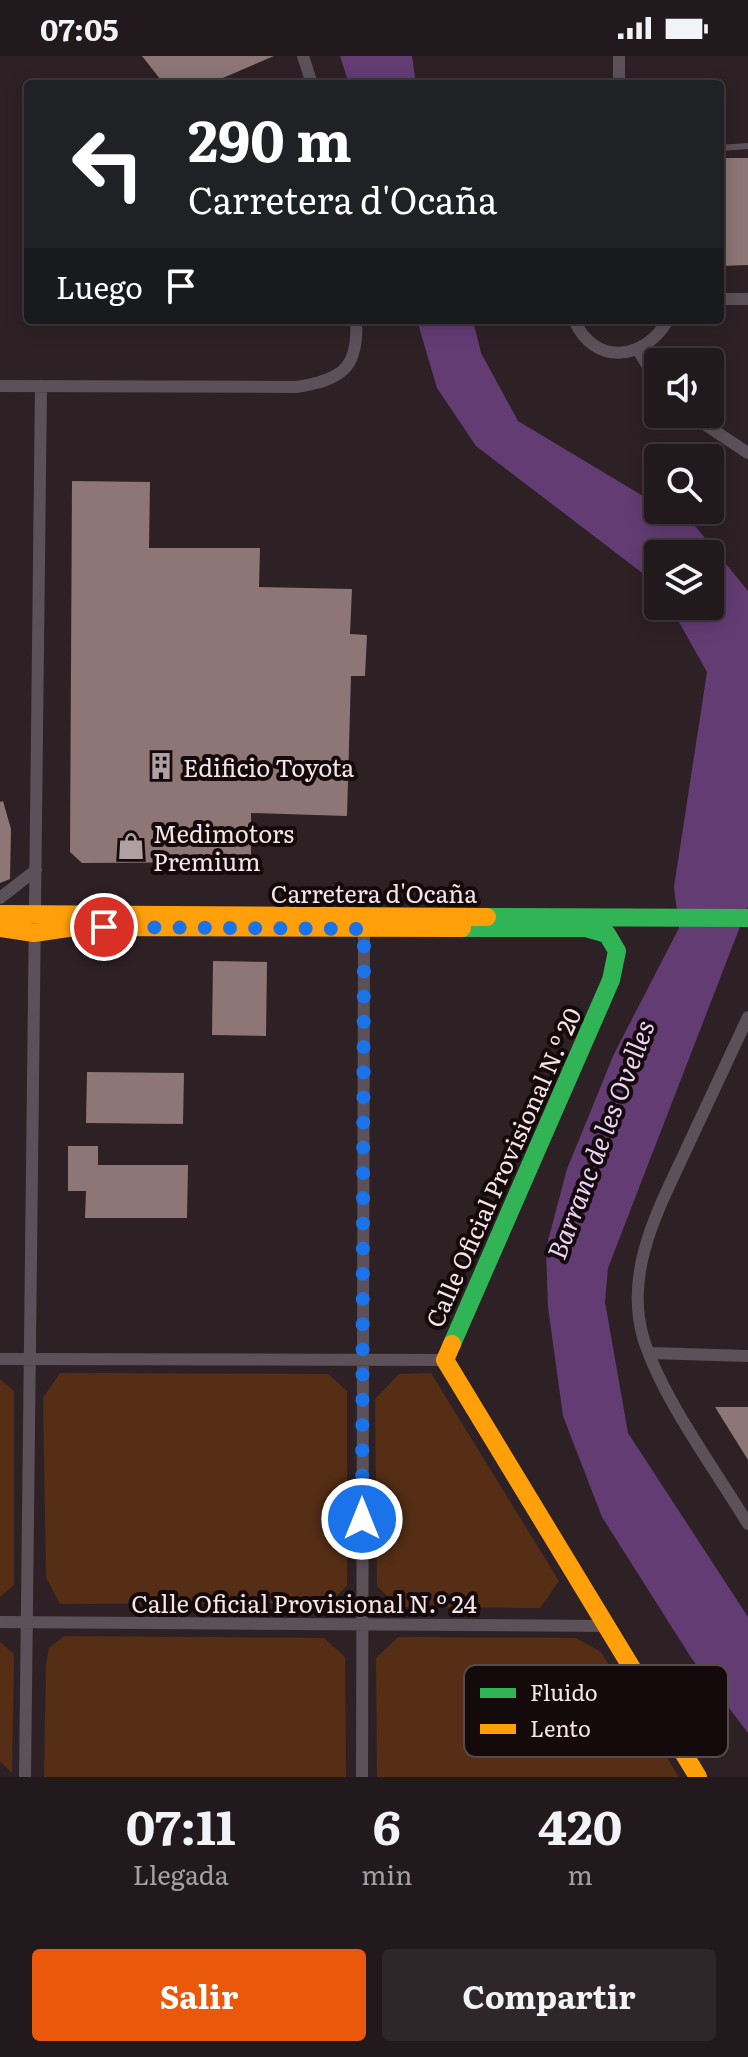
<!DOCTYPE html>
<html lang="es">
<head>
<meta charset="utf-8">
<style>
  :root { --surface:#22191c; --page:#2e2629; --text:#f1f3f6; --muted:#a2a0a3; --line:#3f383b; --accent:#ea580c }
  body { margin:0; font-family:Literata,serif; background:var(--page); color:var(--text); height:100vh; display:flex; flex-direction:column; font-size:30px; white-space:nowrap }
  * { box-sizing:border-box; margin:0 }
  p { font-size:26px; color:var(--muted) }
  .icon { flex:none; width:44px; height:44px; fill:none; stroke:currentColor; stroke-width:2; stroke-linecap:round; stroke-linejoin:round }
  .map { position:relative; height:1721px; overflow:hidden }
  .details { display:flex; flex-direction:column; background:var(--surface); flex:1 }
  .details>* { flex:none }
  .hud { position:absolute; left:24px; top:24px; width:700px; height:244px; border-radius:8px; box-shadow:0 4px 20px #0003,0 0 0 2px var(--line); background:#202124; color:#fff; overflow:hidden }
  .tools { position:absolute; left:644px; top:292px; display:grid; gap:16px }
  .tools a { display:grid; place-items:center; width:80px; height:80px; border-radius:8px; background:var(--surface); box-shadow:0 4px 20px #0003,0 0 0 2px var(--line); font-size:40px }
  .pin { position:absolute; display:grid; place-items:center; width:68px; height:68px; color:#fff; margin:-34px; border:4px solid #fff; border-radius:50%; box-shadow:0 2px 8px #0007 }
  .me { position:absolute; width:88px; margin:-44px; rotate:0deg; stroke-linejoin:round; filter:drop-shadow(0 0 6px #0008) }
  .turn { display:flex; align-items:center; gap:28px; height:168px; padding:0 32px; font-size:36px }
  .turn .icon { width:104px; height:104px; stroke-width:2.5 }
  .turn b { display:block; font-size:56px; line-height:68px }
  .then { display:flex; align-items:center; height:76px; padding:0 32px; background:#0003; gap:16px; font-size:30px }
  .eta { display:flex; justify-content:space-evenly; align-items:center; height:136px; text-align:center }
  .eta b { font-size:48px; font-weight:700; line-height:56px }
  .button { display:flex; gap:16px; margin-top:auto; padding:16px 32px }
  .button a { flex:1; height:92px; border-radius:8px; background:var(--accent); color:#fff; font-size:32px; font-weight:700; line-height:92px; text-align:center }
  .button a+a { background:var(--page); color:var(--text) }
  .status { display:flex; justify-content:space-between; align-items:center; height:56px; padding:0 40px; background:var(--surface); direction:ltr }
  .status svg { height:22px; fill:currentColor }
  .map>svg:first-child { display:block }
  .green { fill:#552e15 }
  .water { fill:#633c74 }
  .building { fill:#8d7675 }
  .lines { fill:none; stroke-linecap:round; stroke-linejoin:round }
  .lane { stroke:#5c5158; stroke-width:6 }
  .street { stroke:#5c5158; stroke-width:12 }
  .fast { stroke:#30b455; stroke-width:18 }
  .slow { stroke:#ff9f0a; stroke-width:18 }
  .route { stroke:#1a73e8; stroke-width:14; stroke-dasharray:0 25.2 }
  .labels { text-anchor:middle; dominant-baseline:central; stroke-width:8; stroke-linejoin:round; paint-order:stroke }
  .poi-label { font-size:24px; fill:#f5e4e8; stroke:#140a0c; text-anchor:start }
  .street-label { font-size:24px; fill:#f5e4e8; stroke:#140a0c }
  .water-label { font-size:26px; font-style:italic; fill:#ead3f7; stroke:#140a0c }
  .key { fill:#140a0c; stroke:#584b4e; stroke-width:2 }
  .key-label { font-size:22px; fill:#f5e4e8 }
</style>
</head>
<body>
<div class="status"><b>07:05</b><svg viewBox="0 0 49 12"><path d="M0 12V9h3v3zM5 12V6h3v6zM10 12V3h3v9zM15 12V0h3v12zM26 1h20v11H26zM47 4h2v5h-2z"/></svg></div>
<div class="map">
<svg width="748" height="1721" viewBox="0 0 748 1721">
  <rect width="100%" height="100%" fill="#2e2125"/>
  <path class="green" d="M60 1317 328 1318 347 1335V1530L329 1547 60 1548 46 1521 43 1342Z
    M431 1317 559 1525 540 1552 398 1551 377 1530 375 1343 399 1318Z
    M0 1323 14 1335V1529L0 1541Z
    M64 1580 324 1582 345 1601 346 1721H44L46 1608 49 1592Z
    M398 1581 576 1582 601 1596 679 1721H377L376 1602Z
    M0 1586 14 1598 12 1717 0 1705Z"/>
  <path class="water" d="M340 0H412L416 28H349Z
    M417 264H473L481 297 518 365 658 449V454H667L696 471 748 535V850L608 1212 605 1246 628 1377 748 1561V1677L692 1603 602 1461 563 1360 548 1251 546 1192 567 1113 614 998 679 872 674 831 707 616 670 550H710V498H658V529L476 390 437 332Z"/>
  <path class="building" d="M142 0H274L209 28H164Z
    M720 102H748V209L720 210Z
    M72 425 150 426 149 492H260L259 531 352 533 350 578 367 579 365 620H351L347 760 251 757V806L82 807 70 796Z
    M3 745 11 773 10 823 0 827V746Z
    M213 905 267 906 266 980 212 979Z
    M87 1016 184 1017 183 1068 86 1067Z
    M68 1090H98V1109H188L187 1162H85L86 1135H68Z
    M715 1351H748V1404Z"/>
  <g class="lines">
    <path class="lane" d="M720 92 748 90"/>
    <path class="street" d="M303 0 312 28
      M619 0V28
      M720 243H748
      M574 264C595 311 645 304 668 264
      M638 294 658 327
      M0 330 296 331C342 324 359 312 356 264
      M689 358 748 397
      M0 842 36 814
      M748 961C729 1002 710 1043 691 1083 663 1145 623 1211 643 1281 661 1341 715 1413 748 1468
      M651 1297 748 1300
      M0 1303 445 1304
      M0 1566 607 1570
      M25 1721 41 330
      M362 1721 364 873"/>
    <path class="fast" d="M487 861 748 862
      M452 1288 611 924 617 895 607 878 586 872H462"/>
    <path class="slow" d="M0 858 487 861
      M0 872 34 877 75 871 462 872
      M452 1288 445 1304 698 1721"/>
  </g>
  <g class="lines">
    <path class="route" d="M104 871 364 873 362 1463"/>
  </g>
  <defs>
    <g id="building-bare" transform="scale(2.16)"><path d="M-4-6H4V6H1V3H-1V6H-4ZM-2.5-4.3h1.7v1.8h-1.7ZM.8-4.3h1.7v1.8H.8ZM-2.5-1h1.7V.8h-1.7ZM.8-1h1.7V.8H.8Z" fill="#afa0a4" stroke="#140a0c" stroke-width="2.5" paint-order="stroke"/></g>
    <g id="shop-bare" transform="scale(2.16)"><path d="M-5-2.5h2.3a2.7 3.5 0 0 1 5.4 0H5L5.5 6h-11ZM-1.5-2.5h3a1.5 2.3 0 0 0-3 0Z" fill="#afa0a4" stroke="#140a0c" stroke-width="2.5" paint-order="stroke"/></g>
  </defs>
  <g fill-rule="evenodd">
    <use href="#building-bare" x="161" y="710"/>
    <use href="#shop-bare" x="131" y="790"/>
  </g>
  <g class="labels">
    <g class="poi-label">
      <text x="183" y="710">Edificio Toyota</text>
      <text x="153" y="776">Medimotors<tspan x="153" dy="28">Premium</tspan></text>
    </g>
    <g class="street-label">
      <text x="374" y="836">Carretera d'Ocaña</text>
      <text transform="translate(502 1111) rotate(-66)">Calle Oficial Provisional N.º 20</text>
      <text x="304" y="1546">Calle Oficial Provisional N.º 24</text>
    </g>
    <g class="water-label">
      <text transform="translate(599 1083) rotate(-69)">Barranc de les Ovelles</text>
    </g>
  </g>
  <rect x="464" y="1609" width="264" height="92" rx="12" class="key"/>
  <rect x="480" y="1632" width="36" height="10" fill="#30b455"/>
  <rect x="480" y="1668" width="36" height="10" fill="#ff9f0a"/>
  <g class="key-label">
    <text x="530" y="1645">Fluido</text>
    <text x="530" y="1681">Lento</text>
  </g>
</svg>
<div class="tools">
<a><svg class="icon" aria-label="sound" viewBox="0 0 24 24"><path d="M4 9h4l5-4v14l-5-4H4zM17 9q2 3 0 6"/></svg></a>
<a><svg class="icon" aria-label="search" viewBox="0 0 24 24"><circle cx="10" cy="10" r="6"/><path d="M15 15l6 6"/></svg></a>
<a><svg class="icon" aria-label="layers" viewBox="0 0 24 24"><path d="M12 4l9 5-9 5-9-5zM3 14l9 5 9-5"/></svg></a>
</div>
<div class="pin" style="left:104px;top:871px;background:#d93025"><svg class="icon" aria-label="arrive" viewBox="0 0 24 24"><path d="M6 21V4h12l-3 4 3 4H6"/></svg></div>
<svg class="me" style="left:362px;top:1463px" viewBox="-20 -20 40 40"><circle r="17" fill="#1a73e8" stroke="#fff" stroke-width="3"/><path d="M0-11L8 9 0 5-8 9z" fill="#fff"/></svg>
<div class="hud">
<div class="turn"><svg class="icon" aria-label="left" viewBox="0 0 24 24"><path d="M17 20v-9H6M10 6l-5 5 5 5"/></svg><div><b>290 m</b>Carretera d'Ocaña</div></div>
<div class="then">Luego<svg class="icon" aria-label="arrive" viewBox="0 0 24 24"><path d="M6 21V4h12l-3 4 3 4H6"/></svg></div>
</div>
</div>
<section class="details">
<div class="eta">
<div><b>07:11</b><p>Llegada</p></div>
<div><b>6</b><p>min</p></div>
<div><b>420</b><p>m</p></div>
</div>
<div class="button"><a>Salir</a><a>Compartir</a></div>
</section>
</body>
</html>
